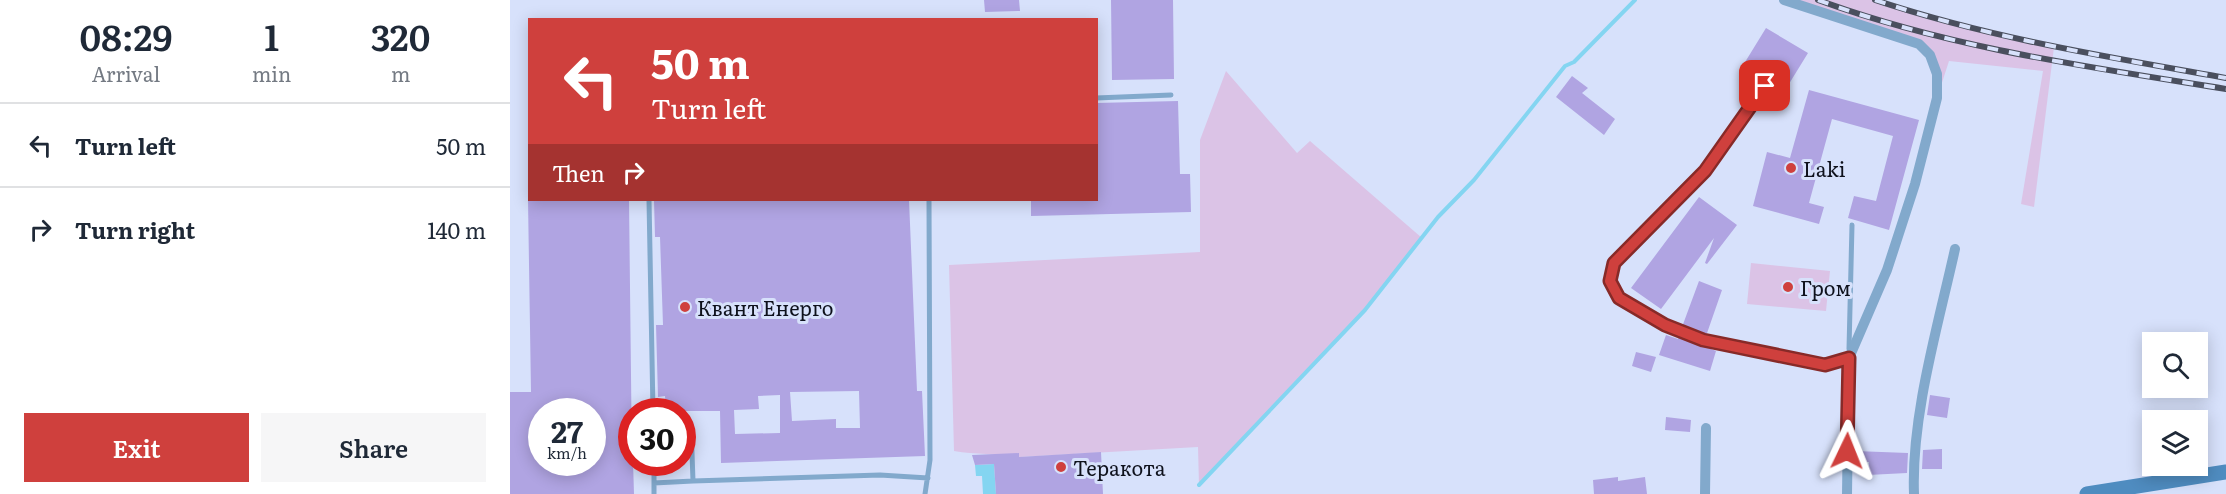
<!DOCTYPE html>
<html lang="en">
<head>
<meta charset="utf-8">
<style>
  :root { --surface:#fff; --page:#f6f6f7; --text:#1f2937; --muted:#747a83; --line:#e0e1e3; --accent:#cf403d }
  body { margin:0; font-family:Literata,serif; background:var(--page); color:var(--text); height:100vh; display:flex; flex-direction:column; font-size:22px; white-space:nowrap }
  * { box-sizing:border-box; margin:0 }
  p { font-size:20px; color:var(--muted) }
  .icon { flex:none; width:33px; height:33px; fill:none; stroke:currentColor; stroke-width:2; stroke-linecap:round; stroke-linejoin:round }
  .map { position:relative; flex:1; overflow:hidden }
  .details { display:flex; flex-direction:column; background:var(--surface); width:510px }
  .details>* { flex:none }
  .banner { position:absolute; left:18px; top:18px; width:570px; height:183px; border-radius:0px; box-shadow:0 3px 15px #0003; background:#cf403d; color:#fff; overflow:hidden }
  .controls { position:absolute; left:1632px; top:332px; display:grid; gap:12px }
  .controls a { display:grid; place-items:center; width:66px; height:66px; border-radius:0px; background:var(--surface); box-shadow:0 3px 15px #0003; font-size:30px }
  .speed { position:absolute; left:18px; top:398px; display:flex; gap:12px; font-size:30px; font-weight:700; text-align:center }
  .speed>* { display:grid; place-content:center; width:78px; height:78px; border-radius:50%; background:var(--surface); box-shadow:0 3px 15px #0003; line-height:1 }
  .speed small { font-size:15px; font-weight:400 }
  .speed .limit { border:9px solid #d22; background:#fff; color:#111 }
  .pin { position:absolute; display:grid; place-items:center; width:51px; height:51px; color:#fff; margin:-26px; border-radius:12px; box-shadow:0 3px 9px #0006 }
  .me { position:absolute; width:66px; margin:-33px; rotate:2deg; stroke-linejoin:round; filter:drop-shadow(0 0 4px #0008) }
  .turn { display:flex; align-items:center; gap:21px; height:126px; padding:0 24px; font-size:27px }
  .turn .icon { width:78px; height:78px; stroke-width:2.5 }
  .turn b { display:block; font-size:42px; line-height:51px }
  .then { display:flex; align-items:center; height:57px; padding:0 24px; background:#0003; gap:12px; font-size:22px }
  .eta { display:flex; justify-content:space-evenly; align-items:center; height:102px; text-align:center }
  .eta b { font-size:36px; font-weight:600; line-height:42px }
  .primary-button { display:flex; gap:12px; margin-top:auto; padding:12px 24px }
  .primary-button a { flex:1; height:69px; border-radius:0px; background:var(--accent); color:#fff; font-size:24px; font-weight:600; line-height:69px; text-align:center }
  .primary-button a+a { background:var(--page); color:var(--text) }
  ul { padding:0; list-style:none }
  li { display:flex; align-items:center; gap:18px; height:84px; padding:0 24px; border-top:2px solid var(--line) }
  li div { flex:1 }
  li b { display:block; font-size:22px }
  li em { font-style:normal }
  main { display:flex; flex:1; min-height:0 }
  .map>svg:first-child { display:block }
  .green { fill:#dbc3e6 }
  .water { fill:#84d5f1 }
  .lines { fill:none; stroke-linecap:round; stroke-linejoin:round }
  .stream { stroke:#84d5f1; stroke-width:4 }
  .building { fill:#b0a4e2; fill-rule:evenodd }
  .lane { stroke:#82a9cc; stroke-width:5 }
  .street { stroke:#82a9cc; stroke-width:10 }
  .secondary { stroke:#4f8cc0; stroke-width:15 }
  .rail-casing { stroke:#4a4f5e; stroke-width:6 }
  .rail { stroke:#d7e1fb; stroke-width:4; stroke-dasharray:11; stroke-linecap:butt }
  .route-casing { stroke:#872a28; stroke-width:15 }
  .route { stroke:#cf403d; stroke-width:10 }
  .poi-dot { fill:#cf403d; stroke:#d7e1fb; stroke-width:2 }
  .labels { text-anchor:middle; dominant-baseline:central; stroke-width:6; stroke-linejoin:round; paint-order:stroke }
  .poi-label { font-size:20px; fill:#0e111c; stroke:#d7e1fb; text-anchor:start }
</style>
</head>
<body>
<main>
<section class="details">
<div class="eta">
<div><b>08:29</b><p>Arrival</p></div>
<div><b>1</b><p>min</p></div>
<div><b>320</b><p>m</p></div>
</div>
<ul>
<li><svg class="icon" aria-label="left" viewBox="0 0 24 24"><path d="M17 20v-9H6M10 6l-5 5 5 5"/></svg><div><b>Turn left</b></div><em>50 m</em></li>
<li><svg class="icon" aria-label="right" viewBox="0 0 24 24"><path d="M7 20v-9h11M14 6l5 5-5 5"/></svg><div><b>Turn right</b></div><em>140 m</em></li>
</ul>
<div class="primary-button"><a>Exit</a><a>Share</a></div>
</section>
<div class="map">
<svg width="1716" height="494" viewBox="0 0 1716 494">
  <rect width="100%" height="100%" fill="#d7e1fb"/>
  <path class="green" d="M1274 0H1365L1493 36 1544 47 1524 207 1511 204 1533 71 1439 61 1427 98V74L1409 44Z
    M716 71 787 153 800 141 912 238 855 310 689 485 688 447 510 457C488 453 466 455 444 451L439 265 690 252V140Z
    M1241 263 1320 271 1316 311 1237 304Z"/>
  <path class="water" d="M484 464 486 494H473L472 476H466L465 465Z"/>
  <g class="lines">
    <path class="stream" d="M689 485 855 310 928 217 964 180 1055 66 1064 62 1125 0"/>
  </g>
  <path class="building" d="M474 0H509L510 11 475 12Z
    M601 0H663L664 79 602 80Z
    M1256 28 1298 53 1274 92 1232 67Z
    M1062 76 1078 88 1072 93 1105 119 1094 135 1046 97Z
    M1299 90 1409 120 1379 230 1338 218 1344 196 1366 201 1383 136 1322 119 1299 203 1314 207 1309 224 1243 206 1257 152 1280 158Z
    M668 101 670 174H680L681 212 521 216V200H586V103Z
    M1189 197 1227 225 1197 264 1195 263 1204 238 1151 309 1121 288Z
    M18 200H119L122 462H123L124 494H0V392H21ZM32 411H82V462H32Z
    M144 200H399L407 391H412L415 456 211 463 210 411H156L155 396 148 397 146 325H153L150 237H145ZM349 391 350 428H326V419L282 421 280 392ZM270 395V433L225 434 224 410 249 409 248 396Z
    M1189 281 1212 290 1196 336 1172 327Z
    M1156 335 1168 339 1169 336 1206 351 1200 371 1149 355Z
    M1126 352 1146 357 1141 372 1122 366Z
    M1420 395 1440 398 1437 418 1417 415Z
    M1156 417 1181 420 1180 432 1155 430Z
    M1432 449V469H1412L1413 450Z
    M1345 451 1398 453 1397 473 1358 475 1359 462H1345Z
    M591 452 593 494H486L484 464 465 465 462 455 509 453V457Z
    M1108 477V481L1135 477 1137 494H1084L1083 480Z"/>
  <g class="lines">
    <path class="lane" d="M1255 86 1195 171 1104 263 1100 281 1109 298 1155 325 1193 340 1315 365 1339 358
      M586 98 661 95
      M139 200 143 411
      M1339 349 1342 225
      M144 462V494
      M183 481 370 475 418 478
      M144 483 183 481 181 425
      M415 494 420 460 419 200"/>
    <path class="street" d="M1274 0 1409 44 1420 55 1427 74V98L1405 184 1377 270 1339 358 1337 494
      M1195 494 1196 428
      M1404 494C1401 416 1428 326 1445 249"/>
    <path class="secondary" d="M1577 494 1716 472"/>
    <g class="rail-casing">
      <path id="rail" d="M1308 0C1439 48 1579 67 1716 89
        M1365 0C1479 38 1598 57 1716 78"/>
    </g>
    <use href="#rail" class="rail"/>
  </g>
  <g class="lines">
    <g class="route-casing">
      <path id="route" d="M1255 86 1195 171 1104 263 1100 281 1109 298 1155 325 1193 340 1315 365 1339 358 1337 451"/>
    </g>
    <use href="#route" class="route"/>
  </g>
  <g class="poi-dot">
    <circle cx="1281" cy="168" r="6"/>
    <circle cx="1278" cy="287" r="6"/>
    <circle cx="175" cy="307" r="6"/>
    <circle cx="551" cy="467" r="6"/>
  </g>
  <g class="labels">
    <g class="poi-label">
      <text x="1293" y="168">Laki</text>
      <text x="1290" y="287">Гром</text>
      <text x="187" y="307">Квант Енерго</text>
      <text x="563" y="467">Теракота</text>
    </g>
  </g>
</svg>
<div class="controls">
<a><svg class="icon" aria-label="search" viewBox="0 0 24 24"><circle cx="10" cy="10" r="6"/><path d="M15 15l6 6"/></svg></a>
<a><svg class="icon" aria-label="layers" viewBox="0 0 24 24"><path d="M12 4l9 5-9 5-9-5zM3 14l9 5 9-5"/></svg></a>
</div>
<div class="speed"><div>27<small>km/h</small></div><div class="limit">30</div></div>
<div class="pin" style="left:1255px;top:86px;background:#d93025"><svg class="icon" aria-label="arrive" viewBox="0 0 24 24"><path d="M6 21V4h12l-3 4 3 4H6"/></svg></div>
<svg class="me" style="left:1337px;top:451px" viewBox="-20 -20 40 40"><path d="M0-17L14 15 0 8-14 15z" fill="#cf403d" stroke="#fff" stroke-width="4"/></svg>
<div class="banner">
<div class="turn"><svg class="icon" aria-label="left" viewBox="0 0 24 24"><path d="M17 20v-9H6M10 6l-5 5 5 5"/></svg><div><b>50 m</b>Turn left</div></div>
<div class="then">Then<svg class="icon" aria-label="right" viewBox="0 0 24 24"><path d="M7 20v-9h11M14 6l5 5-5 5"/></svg></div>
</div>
</div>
</main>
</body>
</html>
